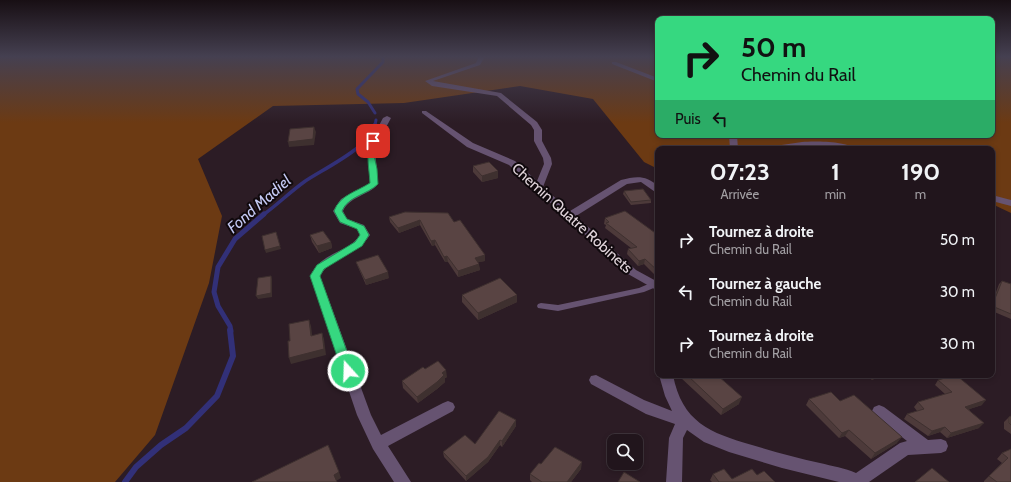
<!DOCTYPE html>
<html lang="fr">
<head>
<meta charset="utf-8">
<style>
  :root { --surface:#21151c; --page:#291e25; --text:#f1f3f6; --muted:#a29fa3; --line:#3e343b }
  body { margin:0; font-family:Cabin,sans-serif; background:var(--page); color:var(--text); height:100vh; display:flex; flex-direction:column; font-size:15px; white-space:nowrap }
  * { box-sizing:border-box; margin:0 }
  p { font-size:13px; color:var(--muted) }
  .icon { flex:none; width:22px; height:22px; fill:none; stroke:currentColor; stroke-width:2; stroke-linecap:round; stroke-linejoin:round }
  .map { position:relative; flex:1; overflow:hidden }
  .sheet { position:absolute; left:655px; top:146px; width:340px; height:232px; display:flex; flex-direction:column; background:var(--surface); border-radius:8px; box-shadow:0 2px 6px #0003,0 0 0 1px var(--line) }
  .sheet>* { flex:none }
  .hud { position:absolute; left:655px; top:16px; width:340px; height:122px; border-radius:8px; box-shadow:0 2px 6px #0003,0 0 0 1px var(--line); background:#36d880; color:#111; overflow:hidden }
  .fabs { position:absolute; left:607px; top:434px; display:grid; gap:8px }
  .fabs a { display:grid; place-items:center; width:36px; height:36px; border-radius:8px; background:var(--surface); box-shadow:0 2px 6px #0003,0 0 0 1px var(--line); font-size:20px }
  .pin { position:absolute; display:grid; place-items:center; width:34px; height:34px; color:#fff; margin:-17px; border-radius:8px; box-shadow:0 2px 6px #0006 }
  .me { position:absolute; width:44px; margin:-22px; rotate:340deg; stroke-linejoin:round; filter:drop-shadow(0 0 3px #0008) }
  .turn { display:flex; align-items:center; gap:14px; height:84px; padding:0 20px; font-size:18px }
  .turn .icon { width:52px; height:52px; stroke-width:2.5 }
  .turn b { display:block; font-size:28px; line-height:34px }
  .then { display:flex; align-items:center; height:38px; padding:0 20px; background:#0003; gap:8px; font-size:15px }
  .eta { display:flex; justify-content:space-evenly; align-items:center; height:68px; text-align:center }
  .eta b { font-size:24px; font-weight:700; line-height:28px }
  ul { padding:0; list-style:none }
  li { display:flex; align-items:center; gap:12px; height:52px; padding:0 20px }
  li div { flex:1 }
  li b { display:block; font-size:15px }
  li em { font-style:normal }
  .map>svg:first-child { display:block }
  .green { fill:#6c3a13 }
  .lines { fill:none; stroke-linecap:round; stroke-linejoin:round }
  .stream-far3 { stroke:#323078; stroke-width:3 }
  .stream-far2 { stroke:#323078; stroke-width:3.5 }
  .stream-far1 { stroke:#323078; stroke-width:5 }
  .stream { stroke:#323078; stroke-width:6 }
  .lane { fill:#665371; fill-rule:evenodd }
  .street { fill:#665371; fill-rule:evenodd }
  .wall { fill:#4d3a3a }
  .shaded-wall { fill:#3e302f }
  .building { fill:#594443; stroke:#3e302f }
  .route { fill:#36d880; stroke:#238c53 }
  .labels { text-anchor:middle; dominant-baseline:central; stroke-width:4; stroke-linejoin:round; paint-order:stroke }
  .street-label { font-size:15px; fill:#e1d5db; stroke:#10090d }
  .water-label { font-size:16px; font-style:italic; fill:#c4c9f4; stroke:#10090d }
</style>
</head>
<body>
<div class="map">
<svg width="1011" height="482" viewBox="0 0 1011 482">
  <rect width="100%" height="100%" fill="#2c1c25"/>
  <path class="green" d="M0 56H658V135H992V56H1011V213L992 204V149H658V169L644 162 593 99 520 86 404 103 273 106 198 159 222 216 209 283 155 435 115 482H0Z"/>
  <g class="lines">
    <path class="stream-far3" d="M375 113 368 102 358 94 357 89 383 62V58L381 56
      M375 125 376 120"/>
    <path class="stream-far2" d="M263 215C277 205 290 192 304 182 321 170 373 146 375 124"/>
    <path class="stream-far1" d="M231 331 230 326 218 306 214 292 218 267 235 239 264 214"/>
    <path class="stream" d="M125 482 136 467 161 445 186 428 217 396 233 356 230 330"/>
    <path class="lane" d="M653 282 656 283 657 285 656 287 644 292 558 311 538 308 537 306 538 304 541 303 558 305 639 288Z"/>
    <path class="street" d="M479 56H485L480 65 433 81 501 93 537 122 542 130V141L551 158 552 164 543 187 570 211 621 180C636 176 646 175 658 186V194L641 182 627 184 576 216 636 270 658 282V291L628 274 509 165 467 147 422 113V111H426L473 143 515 161 537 181 544 164 543 158 534 141V130L531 125 497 96 432 86 425 81 476 63Z
      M612 62H616L658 78V82L612 64Z
      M387 116 391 118 375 148 378 184C368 196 350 196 343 211L347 219 364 225 370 235C356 257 331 256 320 276L371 415 381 435 443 403 448 401 453 403 455 407 453 411 388 446 411 482H394L373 449 357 415 310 276C323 250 346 255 360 235L357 229 340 223 333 211 341 199 370 183 367 148 383 118Z
      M729 135H737L738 149H730Z
      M802 142C814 141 846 141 855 149L811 146 767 149 768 147Z
      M992 195 1011 200V206L992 201Z
      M596 375 644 400 672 411 665 396 659 375H673C682 422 710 433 752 445 775 452 797 458 820 463 832 466 845 468 856 473L900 443 907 441 874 415 872 411 874 407 879 405 884 407 928 440 941 439 946 441 948 446 946 451 941 453 908 455 869 482H839L782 468 729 452 704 442 687 430 683 438 682 482H666L669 438 675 424 646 414 591 384 589 380 591 376Z"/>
  </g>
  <path class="wall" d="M473 166 498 178 482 182 473 172Z
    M624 191 651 200V203L631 205 623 194Z
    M389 217 454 222 485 261 478 262 480 270 458 277 448 262H445L435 245 432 246 420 225 399 233 390 222Z
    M605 218 658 235V278L644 264 638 266 627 254 628 249 631 248 605 228 606 225 604 224Z
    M310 235 331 242 332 248 319 253 312 242Z
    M356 262 389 278 366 285 358 267Z
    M1002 281 1011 284V319L992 311V303L999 284Z
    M462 295 517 302 478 320 462 302Z
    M658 311V322L655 318 656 312Z
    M425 369 447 377 445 378V382L437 389 418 403 403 388 402 381Z
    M682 375H717L739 404 721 415 681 378Z
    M867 375H882L872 380Z
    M938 380 982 405 969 409 979 428 947 438 940 432 928 436 904 419 907 414 917 411 914 407 918 402 945 394 935 385Z
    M809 399 840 401 897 443 871 459 845 436 839 438 806 405Z
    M1011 416V434L1004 429V422L1009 417Z
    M516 420V426L502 447 500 445 488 462 466 481 444 457 443 452 475 444Z
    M1011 449V482H984V481L1002 463 997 459 1002 453Z
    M541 464 581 469 571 482H532L530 480V474Z
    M713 474 732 479 757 475 775 482H712L710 480Z"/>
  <path class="shaded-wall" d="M314 127 316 132 314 145 289 147 288 142Z
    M498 171V178L482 182V176Z
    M420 220V225L399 233 398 228Z
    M435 240V245L432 246 431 241Z
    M331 242 332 248 319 253 317 246Z
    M280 246 281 249 266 253 265 250Z
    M485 255V261L475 263V258Z
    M447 256 448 262H445L444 257Z
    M645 259 644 264 638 266 639 261Z
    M479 264 480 270 458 277V271Z
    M388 272 389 278 366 285 365 280Z
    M271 276 272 279V297L258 299 256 296Z
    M517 295V302L478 320V313Z
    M309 320 311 326 313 342 311 336Z
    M322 333 324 339 326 355 291 364 289 358Z
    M446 370 447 377 445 378V382L437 389 418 403 417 397 442 373Z
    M875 375H882L872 380Z
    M742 397 739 404 721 415 723 409Z
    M986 400 982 405 961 412 965 407Z
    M516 420V426L502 447V441Z
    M984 423 979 428 947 438 951 433Z
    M945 427 940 432 928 436 932 431Z
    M849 430 845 436 839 438 842 433Z
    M902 437 897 443 871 459 875 453Z
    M500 440V445L488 462 466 481V476Z
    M582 462 581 469 571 482H567Z
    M339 472 341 478 336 481 334 475Z"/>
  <path class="building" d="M314 127 313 139 288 142 290 129Z
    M489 162 498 171 482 176 473 166Z
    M643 189 651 200 631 202 624 191Z
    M625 211 658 235V271L645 259 639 261 628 249 637 247 606 223 609 222 605 218Z
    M405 212 448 213 454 222 460 220 485 255 475 258 479 264 458 271 447 256 444 257 435 240 431 241 420 220 398 228 389 217Z
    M323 231 331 242 317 246 310 235Z
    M276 232 280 246 265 250 262 236Z
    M378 255 388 272 365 280 356 262Z
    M271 276V293L256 296 258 278Z
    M500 278 517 295 478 313 462 295Z
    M1002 281 1011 284V314L992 306Z
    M309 320 311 336 322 333 324 349 289 358 288 341H290L289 324Z
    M438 361 446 370 442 373 444 375 437 382 417 397 402 381 423 367 425 369Z
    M687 375H717L742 397 723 409Z
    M956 375 986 400 965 407 984 423 951 433 945 427 932 431 907 414 924 409 918 402 952 392 938 380Z
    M831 392 840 401 854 395 902 437 875 453 849 430 842 433 809 399Z
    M499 411 516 420 502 441 500 440 488 457 466 476 443 452 465 435 475 444Z
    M1011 416V425L1009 423V417Z
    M328 445 339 472 334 475 337 482H252Z
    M555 447 582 462 567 482H542L530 474 539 463 541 464Z
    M1011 449V482H997L989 476 1008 458 1002 453Z
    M932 468 949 482H915Z
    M724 469 732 479 752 469 757 475 764 471 775 482H719L713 474Z
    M624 472 640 482H618Z"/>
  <linearGradient id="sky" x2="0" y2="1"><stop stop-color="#180f14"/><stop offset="0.46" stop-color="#454051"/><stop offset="1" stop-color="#454051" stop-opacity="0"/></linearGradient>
  <rect width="1011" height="123" fill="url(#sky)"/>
  <path class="route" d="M373 139 377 141 374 155 377 169 378 184C367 195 348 196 342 211L347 219 364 226 369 235 362 246 324 269 320 276 354 371 353 375 348 376 344 375 342 371 310 276 317 265 355 242 360 235 357 229 340 222 334 211C340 195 356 192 370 183 369 167 366 157 370 141Z"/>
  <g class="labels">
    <g class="street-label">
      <text transform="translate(572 218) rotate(42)">Chemin Quatre Robinets</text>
    </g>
    <g class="water-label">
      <text transform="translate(259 204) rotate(-41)">Fond Madiel</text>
    </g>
  </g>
</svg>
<div class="fabs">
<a><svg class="icon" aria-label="search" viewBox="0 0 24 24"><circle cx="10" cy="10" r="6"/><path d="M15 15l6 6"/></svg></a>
</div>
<div class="pin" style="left:373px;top:141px;background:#d93025"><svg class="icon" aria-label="arrive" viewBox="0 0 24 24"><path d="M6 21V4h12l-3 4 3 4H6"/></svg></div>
<svg class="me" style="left:348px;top:371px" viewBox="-20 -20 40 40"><circle r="17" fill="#36d880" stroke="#fff" stroke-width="3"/><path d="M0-11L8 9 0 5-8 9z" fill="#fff"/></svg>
<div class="hud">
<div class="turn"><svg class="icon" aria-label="right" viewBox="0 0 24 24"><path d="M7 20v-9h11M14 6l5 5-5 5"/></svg><div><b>50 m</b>Chemin du Rail</div></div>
<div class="then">Puis<svg class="icon" aria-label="left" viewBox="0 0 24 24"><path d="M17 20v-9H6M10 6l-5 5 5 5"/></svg></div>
</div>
<section class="sheet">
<div class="eta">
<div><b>07:23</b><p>Arrivée</p></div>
<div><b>1</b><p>min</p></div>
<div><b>190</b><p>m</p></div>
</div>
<ul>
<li><svg class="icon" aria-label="right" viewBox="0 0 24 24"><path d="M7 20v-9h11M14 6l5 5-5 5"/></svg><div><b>Tournez à droite</b><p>Chemin du Rail</p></div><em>50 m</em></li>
<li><svg class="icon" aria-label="left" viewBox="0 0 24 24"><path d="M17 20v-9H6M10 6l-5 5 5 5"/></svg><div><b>Tournez à gauche</b><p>Chemin du Rail</p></div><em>30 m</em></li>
<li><svg class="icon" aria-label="right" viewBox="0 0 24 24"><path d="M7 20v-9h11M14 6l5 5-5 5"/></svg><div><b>Tournez à droite</b><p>Chemin du Rail</p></div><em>30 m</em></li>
</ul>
</section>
</div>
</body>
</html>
